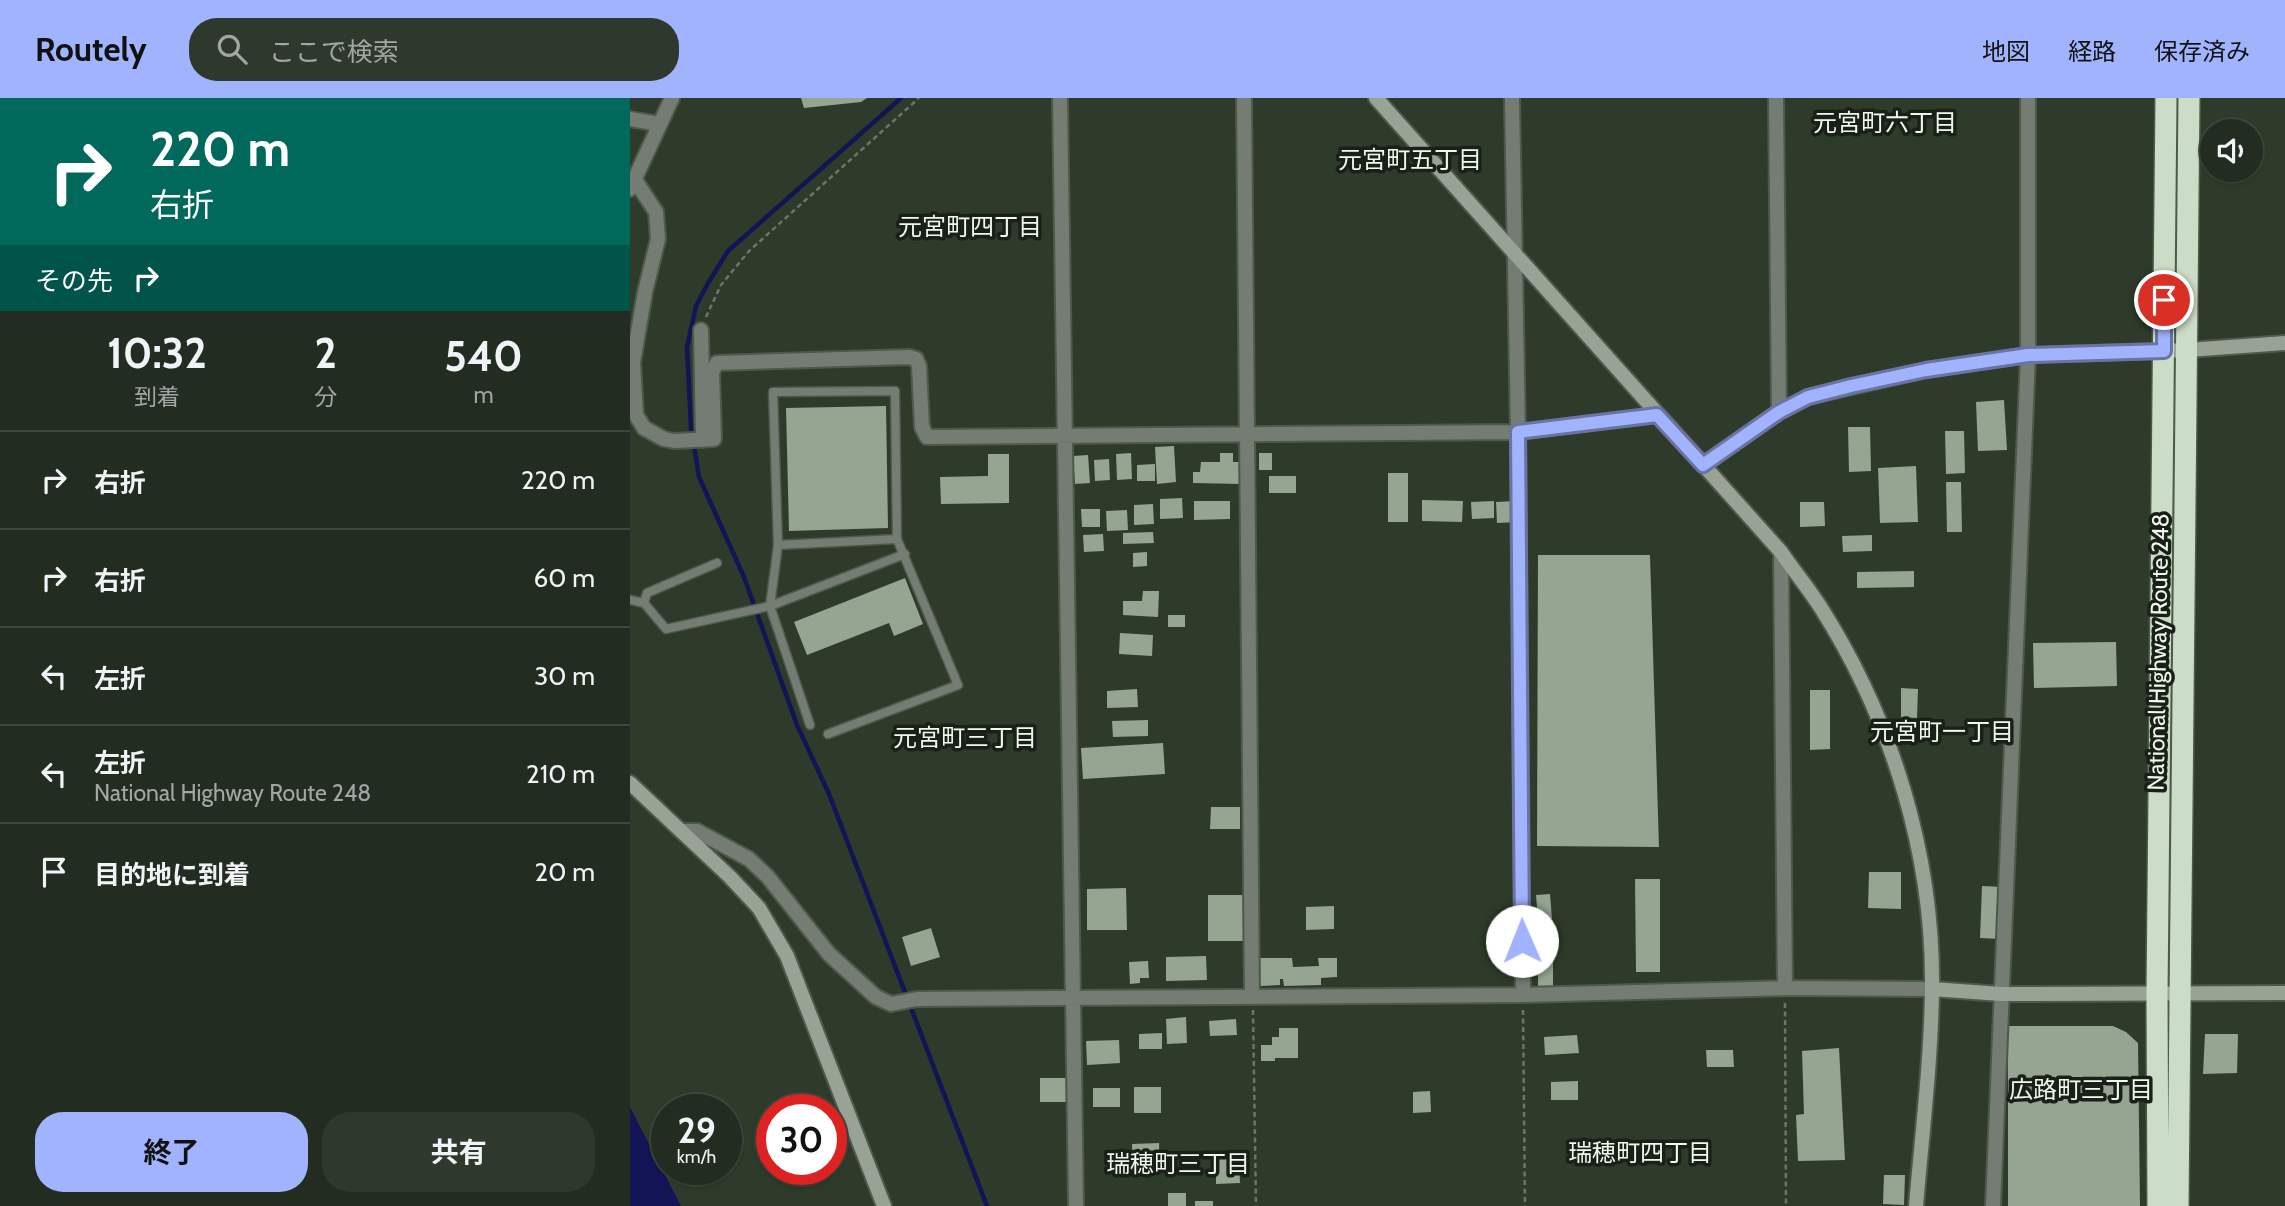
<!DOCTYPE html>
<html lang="ja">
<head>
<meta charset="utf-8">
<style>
  :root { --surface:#222c20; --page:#2e382d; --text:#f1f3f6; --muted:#a2a7a5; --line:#3f483e; --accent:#a1b3fd }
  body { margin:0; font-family:Cabin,"Noto Sans JP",sans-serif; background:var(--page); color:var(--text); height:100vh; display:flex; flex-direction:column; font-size:26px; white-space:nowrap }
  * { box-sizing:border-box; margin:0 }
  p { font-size:23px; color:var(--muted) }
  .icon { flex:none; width:38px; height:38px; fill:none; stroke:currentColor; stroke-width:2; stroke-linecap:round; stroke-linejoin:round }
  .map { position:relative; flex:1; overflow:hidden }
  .drawer { display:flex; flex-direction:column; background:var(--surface); width:630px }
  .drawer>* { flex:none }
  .guide { background:#00695c; color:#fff; overflow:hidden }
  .tools { position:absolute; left:1570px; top:21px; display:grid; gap:14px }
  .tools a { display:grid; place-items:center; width:63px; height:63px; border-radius:50%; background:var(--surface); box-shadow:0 2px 5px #0004,0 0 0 2px var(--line); font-size:35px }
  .speed { position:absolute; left:21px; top:996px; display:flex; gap:14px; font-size:35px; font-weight:700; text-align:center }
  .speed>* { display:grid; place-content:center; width:91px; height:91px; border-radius:50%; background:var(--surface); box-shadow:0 2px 5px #0004,0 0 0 2px var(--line); line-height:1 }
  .speed small { font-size:18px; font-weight:400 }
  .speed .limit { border:10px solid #d22; background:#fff; color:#111 }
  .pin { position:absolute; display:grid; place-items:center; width:60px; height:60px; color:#fff; margin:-30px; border:4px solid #fff; border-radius:50%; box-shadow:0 2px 7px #0007 }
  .me { position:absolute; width:77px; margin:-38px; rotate:359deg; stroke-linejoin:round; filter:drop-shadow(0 0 5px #0008) }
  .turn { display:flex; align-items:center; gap:24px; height:147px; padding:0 35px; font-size:32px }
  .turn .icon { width:91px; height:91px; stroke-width:2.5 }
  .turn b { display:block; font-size:49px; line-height:60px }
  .then { display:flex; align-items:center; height:66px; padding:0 35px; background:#0003; gap:14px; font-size:26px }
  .eta { display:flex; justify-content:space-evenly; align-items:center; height:119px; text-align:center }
  .eta b { font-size:42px; font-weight:700; line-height:49px }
  .button { display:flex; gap:14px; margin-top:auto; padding:14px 35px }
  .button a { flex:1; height:80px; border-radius:28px; background:var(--accent); color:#111; font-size:28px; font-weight:700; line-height:80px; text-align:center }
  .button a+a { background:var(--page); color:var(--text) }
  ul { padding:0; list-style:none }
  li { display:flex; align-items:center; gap:21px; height:98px; padding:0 35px; border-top:2px solid var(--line) }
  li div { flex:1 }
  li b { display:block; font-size:26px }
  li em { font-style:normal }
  header { display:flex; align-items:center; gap:42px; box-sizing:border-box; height:98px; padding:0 35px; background:var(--accent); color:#111 }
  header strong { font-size:33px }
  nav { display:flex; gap:38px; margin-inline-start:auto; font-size:24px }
  .search { width:490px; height:63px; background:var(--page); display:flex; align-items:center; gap:18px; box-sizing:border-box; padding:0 24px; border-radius:28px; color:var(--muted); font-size:26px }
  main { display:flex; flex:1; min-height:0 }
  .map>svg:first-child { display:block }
  .water { fill:#131456 }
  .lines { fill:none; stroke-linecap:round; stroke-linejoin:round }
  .stream { stroke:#131456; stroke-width:4.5 }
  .building { fill:#95a591 }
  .lane-casing { stroke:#4d5949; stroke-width:11 }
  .street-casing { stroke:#4d5949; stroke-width:18 }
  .secondary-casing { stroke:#4d5949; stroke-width:18 }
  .highway-casing { stroke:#4d5949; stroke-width:24 }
  .path { stroke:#6a7667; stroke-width:2.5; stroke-dasharray:5 3.5; stroke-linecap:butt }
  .lane { stroke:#757c74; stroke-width:8 }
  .street { stroke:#757c74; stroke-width:14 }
  .secondary { stroke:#98a396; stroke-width:14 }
  .highway { stroke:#cbdcc7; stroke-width:21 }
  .route-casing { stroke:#6974a4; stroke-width:18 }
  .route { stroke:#a1b3fd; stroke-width:12 }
  .labels { text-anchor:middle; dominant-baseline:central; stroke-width:7; stroke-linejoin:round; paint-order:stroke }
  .street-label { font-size:23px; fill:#eff8ed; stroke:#1a2018 }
  .neighbourhood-label { font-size:24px; fill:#eff8ed; stroke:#1a2018 }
</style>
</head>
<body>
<header>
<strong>Routely</strong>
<div class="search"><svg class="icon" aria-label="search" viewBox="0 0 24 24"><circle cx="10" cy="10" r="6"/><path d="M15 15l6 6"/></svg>ここで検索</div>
<nav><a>地図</a><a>経路</a><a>保存済み</a></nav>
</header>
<main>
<section class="drawer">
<div class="guide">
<div class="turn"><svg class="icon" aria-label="right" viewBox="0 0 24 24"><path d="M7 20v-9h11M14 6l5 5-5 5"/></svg><div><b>220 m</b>右折</div></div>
<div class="then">その先<svg class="icon" aria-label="right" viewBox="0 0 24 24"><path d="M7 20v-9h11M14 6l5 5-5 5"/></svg></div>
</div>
<div class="eta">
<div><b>10:32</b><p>到着</p></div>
<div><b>2</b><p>分</p></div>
<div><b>540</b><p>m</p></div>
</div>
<ul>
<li><svg class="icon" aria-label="right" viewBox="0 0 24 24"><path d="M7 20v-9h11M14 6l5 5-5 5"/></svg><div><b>右折</b></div><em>220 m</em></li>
<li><svg class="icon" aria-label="right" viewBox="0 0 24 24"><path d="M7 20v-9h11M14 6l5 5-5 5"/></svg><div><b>右折</b></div><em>60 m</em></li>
<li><svg class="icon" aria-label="left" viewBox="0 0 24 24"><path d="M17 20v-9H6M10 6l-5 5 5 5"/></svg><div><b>左折</b></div><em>30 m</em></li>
<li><svg class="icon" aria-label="left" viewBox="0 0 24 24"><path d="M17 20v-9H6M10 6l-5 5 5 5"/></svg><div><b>左折</b><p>National Highway Route 248</p></div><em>210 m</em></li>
<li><svg class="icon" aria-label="arrive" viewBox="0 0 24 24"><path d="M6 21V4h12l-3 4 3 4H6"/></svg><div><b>目的地に到着</b></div><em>20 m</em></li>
</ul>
<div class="button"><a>終了</a><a>共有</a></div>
</section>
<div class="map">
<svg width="1655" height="1108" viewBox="0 0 1655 1108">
  <rect width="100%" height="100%" fill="#2e3b2a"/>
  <path class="water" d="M0 1009 51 1108H0Z"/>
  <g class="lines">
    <path class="stream" d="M271 0 98 153 78 185 66 208 57 249 61 330 69 379 114 479 167 627 199 696 357 1108"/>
  </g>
  <path class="building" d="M171 0H237L231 4 174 10Z
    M1374 302 1377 352 1348 353 1346 304Z
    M256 308 258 430 159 433 156 310Z
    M1218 329H1240L1241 373 1219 374Z
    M1315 333H1334L1335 375 1316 376Z
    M544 348 546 384 527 386 525 349Z
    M501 355 502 381 487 382 486 356Z
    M590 355H603V364H612L611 386 563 385V374H570L571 364H590Z
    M629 355H642V372H629Z
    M358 356H379V405L311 406 310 379 358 378Z
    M458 357 460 385 445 386 443 358Z
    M479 361 480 382 465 383 464 362Z
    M525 366V383H507V367Z
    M1286 368 1288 424 1250 425 1248 370Z
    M758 375H778V424H758Z
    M639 378H666V395H639Z
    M1316 384H1331L1332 434H1317Z
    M552 400 553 420 530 421V401Z
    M792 402 833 403 832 424 792 423Z
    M564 403H600V421L564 422Z
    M864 403V420L842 421 841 404Z
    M886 403 887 424 867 425 866 404Z
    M1170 404H1194L1195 428 1170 429Z
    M523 406 524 426 504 427V407Z
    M451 411H470V429H452Z
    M497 412 498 432 477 433 476 413Z
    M523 434 524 445 493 446V435Z
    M473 436 474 453 454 454 453 437Z
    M1242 437V453L1213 454 1212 438Z
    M517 454V468L503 469V455Z
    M908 457H1020L1029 749 907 748Z
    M1284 473V489L1227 490V474Z
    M275 480 293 526 264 538 259 525 177 557 164 524Z
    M513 493H529L528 519 493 517V503H512Z
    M538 517H555V529H538Z
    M490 535 523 537 522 558 489 556Z
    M1486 544 1487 588 1404 590 1403 545Z
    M1271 590 1288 591 1287 620 1271 619Z
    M507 591 508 609 477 610V593Z
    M1180 592H1200V651L1180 652Z
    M518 622V638L483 639 482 623Z
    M533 645 535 676 453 681 451 650Z
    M581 709H610V731H580Z
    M1239 774H1271V811L1238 810Z
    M1005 781H1030V874H1006Z
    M1352 788 1373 789 1370 841 1350 840Z
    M496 790 497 832H457V791Z
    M920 796 922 821 908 822 906 797Z
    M578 797H613V843H578Z
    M704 808V831L676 832V809Z
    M301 830 310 859 281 868 272 839Z
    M908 839H923V888H908Z
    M576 858 577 882 536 883V859Z
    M630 860H662L663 869 689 868 688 860H707V879L691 880V887L654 888 653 881H650V887L630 888Z
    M518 863 519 880H510V885L500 886 499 864Z
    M556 919 557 945 537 946 536 921Z
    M606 921 607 937 580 938 579 923Z
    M1378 928H1483L1496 934 1508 945 1510 1108H1378Z
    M649 930H668V960H645V963H631V947H642V939H649Z
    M532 935V951H509V936Z
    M1575 936H1608L1607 975 1573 976Z
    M947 937 949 955 915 957 914 939Z
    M489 942 490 965 457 967 456 943Z
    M1209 950 1215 1062 1168 1063 1166 1017 1174 1016 1172 953Z
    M1076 952H1103L1104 969H1077Z
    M410 980H437L438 1004H410Z
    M948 983V1002H921V984Z
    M504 989H531V1015H504Z
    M463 990H490V1009H463Z
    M800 993 801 1014 783 1015V994Z
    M529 1045 530 1071 503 1072 502 1046Z
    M609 1057 610 1085 586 1086V1058Z
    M1254 1077H1275L1274 1107 1253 1106Z
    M538 1095H556V1108H538Z
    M565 1103H583V1108H565Z"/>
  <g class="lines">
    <g class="lane-casing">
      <path id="lane" d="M148 447 140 508 275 456
        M0 502 14 505 36 531 140 508 180 627
        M14 505 17 495 87 465
        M198 636 328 587 267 441 265 293 143 294 148 447 267 441"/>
    </g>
    <g class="street-casing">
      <path id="street" d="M430 0 446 1108
        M614 0 622 898
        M882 0 888 334 893 897
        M1146 0 1149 314
        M0 21 29 26
        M5 82 26 114 28 141 15 194 3 264 6 317 14 330 34 341 44 343 84 341 82 274 87 265 279 259 286 261 289 268 292 329 297 339 888 334 1027 317
        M0 91 42 0
        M71 232 73 342
        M1151 454 1155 890
        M51 733H67L119 761 138 779 199 856 246 899 261 906 287 901 893 897 1155 890 1302 891
        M1363 1108 1398 257V0"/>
    </g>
    <g class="secondary-casing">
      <path id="secondary" d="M746 0 1151 454C1164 473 1179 491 1191 510 1262 622 1304 758 1302 892 1301 964 1292 1036 1286 1108
        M1073 367 1149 314 1178 299 1296 272 1398 257 1558 252 1655 245
        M0 685 100 779 129 810 157 858 254 1108
        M1302 891 1371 896 1655 895"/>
    </g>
    <g class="highway-casing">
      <path id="highway" d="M1528 1108 1527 897 1536 0
        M1548 1108 1559 0"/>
    </g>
    <path class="path" d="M76 219 91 187 119 153 289 0
      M1155 905 1156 1108
      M623 912 626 1108
      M893 912 895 1108"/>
    <use href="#lane" class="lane"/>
    <use href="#street" class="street"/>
    <use href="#secondary" class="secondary"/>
    <use href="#highway" class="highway"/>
  </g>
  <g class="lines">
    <g class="route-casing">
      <path id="route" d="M892 843 888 334 1027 317 1073 367 1149 314 1178 299 1221 288 1296 272 1398 257 1534 253V202"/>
    </g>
    <use href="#route" class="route"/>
  </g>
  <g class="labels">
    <g class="street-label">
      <text transform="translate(1528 554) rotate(-89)">National Highway Route 248</text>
    </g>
    <g class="neighbourhood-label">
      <text x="1255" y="24">元宮町六丁目</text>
      <text x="780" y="61">元宮町五丁目</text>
      <text x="340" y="128">元宮町四丁目</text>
      <text x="1312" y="633">元宮町一丁目</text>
      <text x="335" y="639">元宮町三丁目</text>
      <text x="1451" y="991">広路町三丁目</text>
      <text x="1010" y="1054">瑞穂町四丁目</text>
      <text x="548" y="1065">瑞穂町三丁目</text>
    </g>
  </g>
</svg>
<div class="tools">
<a><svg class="icon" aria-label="sound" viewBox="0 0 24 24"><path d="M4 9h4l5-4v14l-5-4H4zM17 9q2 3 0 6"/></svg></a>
</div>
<div class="speed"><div>29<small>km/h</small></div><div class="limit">30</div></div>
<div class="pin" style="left:1534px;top:202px;background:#d93025"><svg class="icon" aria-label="arrive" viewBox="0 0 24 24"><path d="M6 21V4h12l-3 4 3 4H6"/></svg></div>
<svg class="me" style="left:892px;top:843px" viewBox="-20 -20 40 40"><circle r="19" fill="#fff"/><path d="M0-13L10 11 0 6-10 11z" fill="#a1b3fd"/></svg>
</div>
</main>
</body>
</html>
